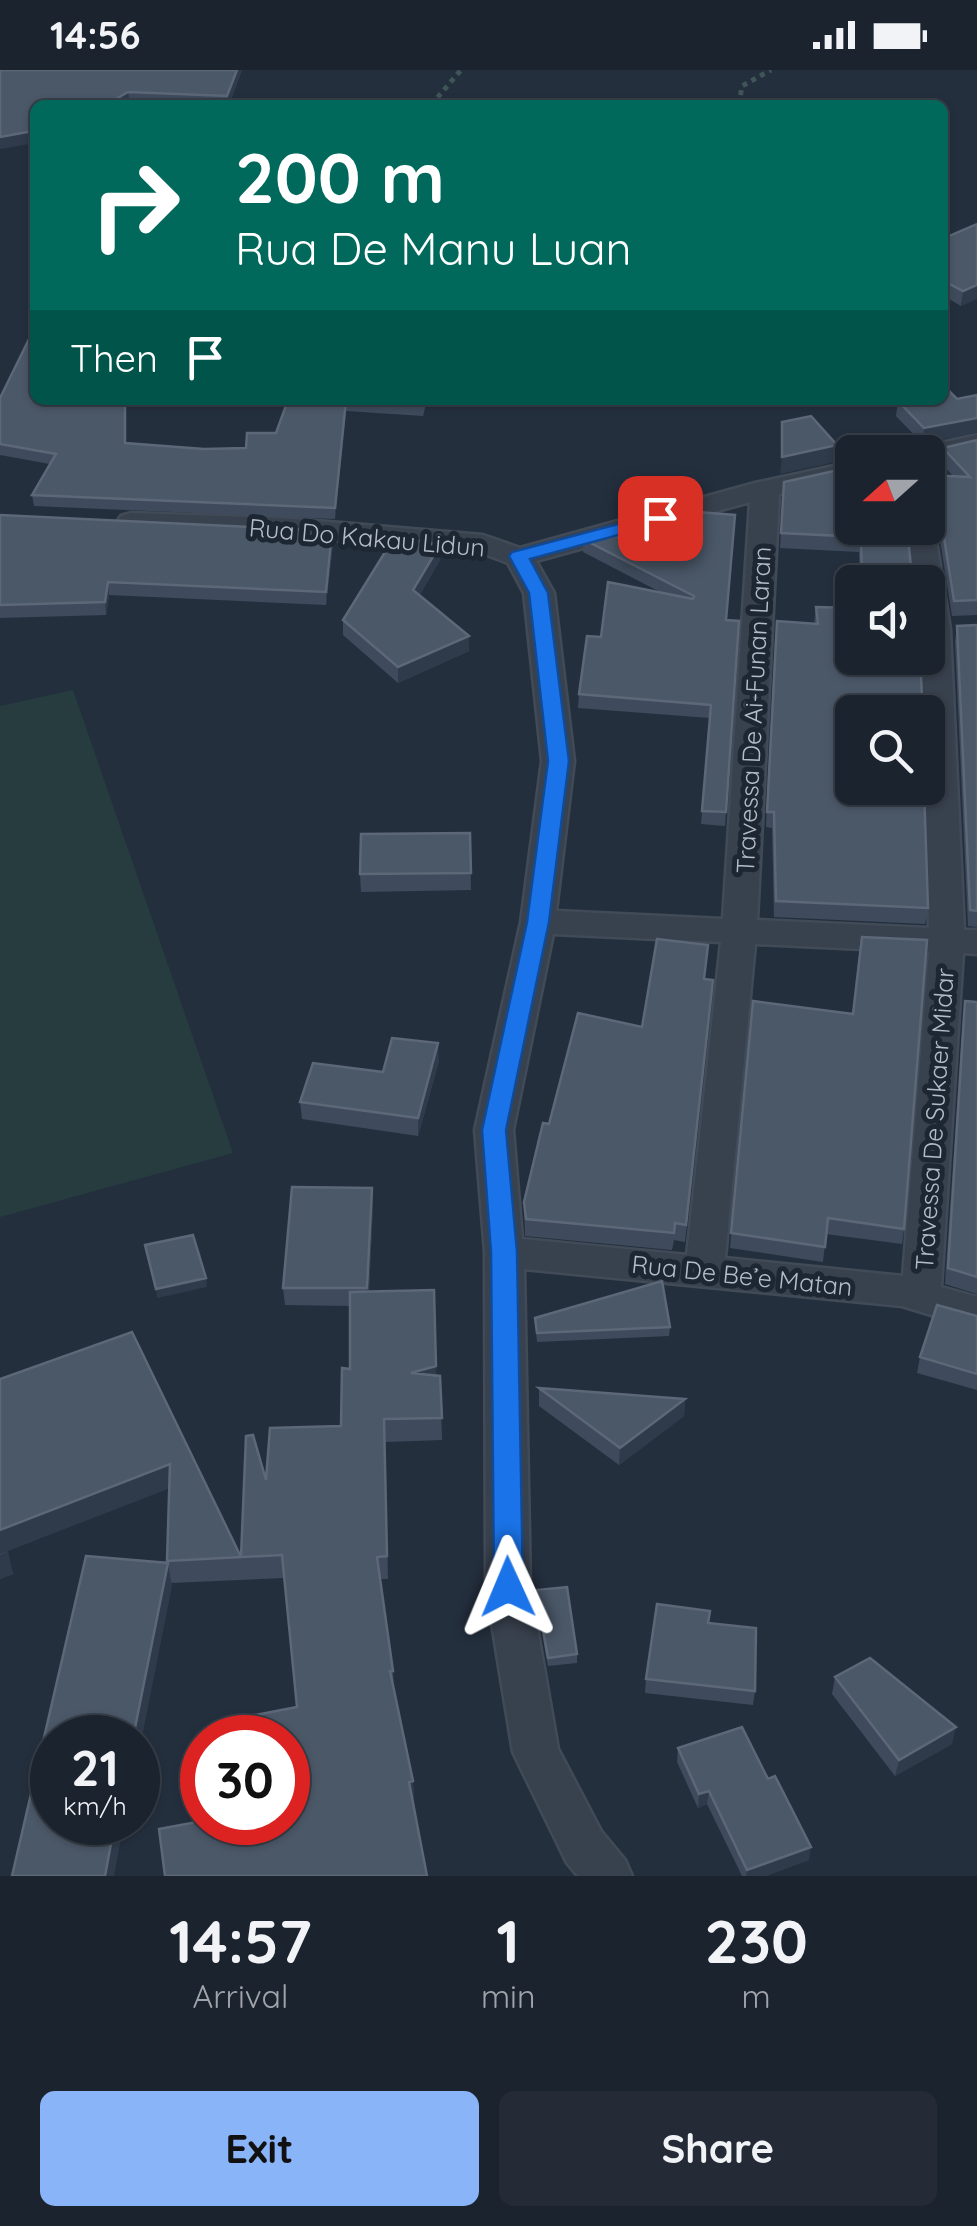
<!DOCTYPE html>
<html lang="en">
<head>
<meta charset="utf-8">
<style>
  :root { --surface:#1b232e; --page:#242b36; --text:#f1f3f6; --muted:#a0a4aa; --line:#39404a; --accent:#8ab4f8 }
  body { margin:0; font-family:Quicksand,sans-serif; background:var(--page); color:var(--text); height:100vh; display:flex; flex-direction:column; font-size:38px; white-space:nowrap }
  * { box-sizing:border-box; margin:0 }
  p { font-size:32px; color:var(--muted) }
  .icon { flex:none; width:55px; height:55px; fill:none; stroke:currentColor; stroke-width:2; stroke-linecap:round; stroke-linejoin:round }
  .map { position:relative; height:1806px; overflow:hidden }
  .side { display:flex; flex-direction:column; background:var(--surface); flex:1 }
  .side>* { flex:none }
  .top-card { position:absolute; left:30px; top:30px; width:918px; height:305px; border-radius:15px; box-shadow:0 2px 8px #0004,0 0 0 2px var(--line); background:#00695c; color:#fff; overflow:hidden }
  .needle { width:65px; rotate:249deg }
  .controls { position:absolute; left:835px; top:365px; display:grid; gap:20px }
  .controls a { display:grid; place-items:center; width:110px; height:110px; border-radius:15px; background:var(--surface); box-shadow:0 2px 8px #0004,0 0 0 2px var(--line); font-size:50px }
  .speed { position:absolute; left:30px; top:1645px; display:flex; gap:20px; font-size:50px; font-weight:700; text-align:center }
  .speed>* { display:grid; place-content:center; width:130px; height:130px; border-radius:50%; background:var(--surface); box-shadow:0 2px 8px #0004,0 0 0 2px var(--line); line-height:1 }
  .speed small { font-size:25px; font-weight:400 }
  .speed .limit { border:15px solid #d22; background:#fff; color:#111 }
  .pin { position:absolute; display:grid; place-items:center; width:85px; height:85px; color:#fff; margin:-42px; border-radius:20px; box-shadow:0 5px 15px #0006 }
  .me { position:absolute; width:110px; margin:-55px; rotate:359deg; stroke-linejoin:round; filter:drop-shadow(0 0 8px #0008) }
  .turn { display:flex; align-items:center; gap:35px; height:210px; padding:0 40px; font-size:45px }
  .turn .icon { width:130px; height:130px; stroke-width:2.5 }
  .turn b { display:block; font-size:70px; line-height:85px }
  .then { display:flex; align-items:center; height:95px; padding:0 40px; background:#0003; gap:20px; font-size:38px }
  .eta { display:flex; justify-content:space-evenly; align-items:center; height:170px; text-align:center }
  .eta b { font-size:60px; font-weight:700; line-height:70px }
  .button { display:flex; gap:20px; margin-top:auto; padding:20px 40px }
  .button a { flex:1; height:115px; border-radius:15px; background:var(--accent); color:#111; font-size:40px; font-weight:700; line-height:115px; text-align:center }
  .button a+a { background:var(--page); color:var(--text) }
  .status { display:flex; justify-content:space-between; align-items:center; height:70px; padding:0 50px; background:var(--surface); direction:ltr }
  .status svg { height:28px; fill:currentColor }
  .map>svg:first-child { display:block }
  .green { fill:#263c3f }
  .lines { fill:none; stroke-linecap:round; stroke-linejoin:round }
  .street-casing { stroke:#414a57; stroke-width:5 }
  .path { stroke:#3f5557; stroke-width:5; stroke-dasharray:5 5; stroke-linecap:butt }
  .street { fill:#38414e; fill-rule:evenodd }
  .wall { fill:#3f4b5c }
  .shaded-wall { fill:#2f3b4b }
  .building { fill:#4b5868; stroke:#5c6777; stroke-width:2.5 }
  .route { fill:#1a73e8; stroke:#114b97; stroke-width:2.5 }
  .labels { text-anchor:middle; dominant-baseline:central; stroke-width:10; stroke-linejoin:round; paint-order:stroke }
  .street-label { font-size:25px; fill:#b4bcc9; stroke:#1d2633 }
</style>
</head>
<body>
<div class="status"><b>14:56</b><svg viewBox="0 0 49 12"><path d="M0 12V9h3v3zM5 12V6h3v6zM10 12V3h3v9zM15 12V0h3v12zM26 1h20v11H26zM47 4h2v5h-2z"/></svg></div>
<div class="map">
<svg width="977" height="1806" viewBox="0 0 977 1806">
  <rect width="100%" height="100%" fill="#242f3e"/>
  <path class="green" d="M73 620 233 1083 0 1147V636Z"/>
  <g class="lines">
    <g class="street-casing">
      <path id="street" d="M977 365V381L928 392V382H915L918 378Z
        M852 392V408L779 424 757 850 929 858 925 718 928 642H923L921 588H928V512H913L906 458H928L930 452 934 458 950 559 964 860H977V884L963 883 941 1217 977 1227V1259L902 1236 524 1199 530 1517 558 1679 601 1761 625 1790 632 1806H578L567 1793 513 1682 486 1517 485 1182 475 1060 521 852 542 691 524 523 508 493 479 482 281 466 131 461 121 458 117 452 121 446 131 443 281 448 483 465 520 478 755 413ZM750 432 723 849 556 841 574 691 554 523 536 491ZM553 864 721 872 687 1185 522 1169 513 1060ZM755 874 929 882 903 1206 725 1188Z"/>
    </g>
    <path class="path" d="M431 35 461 0
      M739 35 742 16 771 0"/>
    <use href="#street" class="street"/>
  </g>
  <path class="wall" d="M0 0H242L229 35H35V73Z
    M977 154 961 236 942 225V169Z
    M0 328 35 330H126V373L204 379 246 378 276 363 288 330H427L423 346 346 341 335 449 34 436 32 425 50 394 0 385Z
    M942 330 922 373 896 346 898 331Z
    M977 370V545L952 546 938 457 933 450 928 405 953 406 941 393 943 378Z
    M784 412 911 497 926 512H860L859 482 780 478Z
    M685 441 726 550 739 551 725 756 701 754 710 648 578 638 579 624 601 567 662 523 583 482V469L678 471V465L672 457 673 444Z
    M0 445 333 474 326 535 109 525 106 545 0 548Z
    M440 475V490L419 526 469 566V581L398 613 343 565V550Z
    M816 537 852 642 928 838 925 854 774 847 772 758 766 757 775 567 814 554Z
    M977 555V857L968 856 955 572 957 556Z
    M470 763 471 820 361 822 360 804Z
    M704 909 713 910 685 1172 674 1170 672 1180 525 1166 524 1132 549 1054 642 957Z
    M753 931 904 1159 902 1174 826 1164 823 1192 730 1178Z
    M965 931 977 932V1224L945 1214 963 947Z
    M439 991 418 1066 302 1049 300 1032 383 1002Z
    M372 1118 373 1136 369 1222 437 1305 440 1306 442 1370 385 1372 388 1509H380L393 1601 394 1621 413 1711 414 1732 288 1752V1668H241L239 1648 297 1637 284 1508 171 1513 138 1687V1668L167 1492 169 1418 7 1481 13 1504 0 1509V1309L132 1262 241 1487 266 1410 341 1356 350 1299V1236L285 1235 283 1218Z
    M977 1246V1320L917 1303 920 1287Z
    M535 1248 670 1257 669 1266 537 1272Z
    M539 1318 685 1329 684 1346 619 1395 539 1336Z
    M536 1520 577 1584V1593L548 1596 536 1529Z
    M708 1553 755 1621 753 1635 645 1623 646 1609Z
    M835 1607 952 1674 895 1706 832 1624Z
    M678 1678 809 1790 765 1806H742L707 1734 698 1738 677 1692Z"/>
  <path class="shaded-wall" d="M237 0H242L229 35H228L227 26Z
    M128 22 130 34 128 35H106Z
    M33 61 35 73 0 79V67Z
    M977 215V229L961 236 963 221Z
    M346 330V341L335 449V438Z
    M977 348V363L922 373 924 358Z
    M837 375 835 392 780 404 782 387Z
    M935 435 933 450 928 451V436Z
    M332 461 333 474 326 535V522Z
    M440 475V490L413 536V520Z
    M108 512 109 525 106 545 105 532Z
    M469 566V581L398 613V597Z
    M438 973 439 991 418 1066V1048Z
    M372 1118 373 1136 368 1236 367 1218Z
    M206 1208 207 1217 157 1228 156 1219Z
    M436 1296 437 1319 411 1303Z
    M685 1329 684 1346 619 1395 620 1378Z
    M170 1394 173 1417 0 1484V1460Z
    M8 1481 13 1504 0 1509V1485Z
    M168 1493 172 1516 138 1687V1668H133Z
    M956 1657 952 1674 895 1706 899 1690Z
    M413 1711 414 1732 410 1733 409 1712Z
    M709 1721 707 1734 698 1738 699 1724Z
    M115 1752H124L114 1806H105Z
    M811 1777 809 1790 765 1806H746L747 1800Z"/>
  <path class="building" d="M0 0H237L227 26 128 22 106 35H35V64L33 61 0 67Z
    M977 154V215L963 221 942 210V169Z
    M33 261H35V330H125V373L204 379 246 378 247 363H276L288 330H346L335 438 32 425 56 384 0 374V328Z
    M948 320 957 329 977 325V348L924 358 898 331 942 330V321Z
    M350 330H424L422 335Z
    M811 346 837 375 782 387V352Z
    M977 370V530L954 531 940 442 935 435 928 436V405L970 407 943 378Z
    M852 397V458H907L911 497 926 500V512H862L861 467 781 463 784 412Z
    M685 441 735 445 726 550 739 551 726 742 702 741 711 635 579 624 587 566 601 567 608 512 693 529 694 526 583 469 598 465 678 471 680 453 673 444Z
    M0 445 332 461 326 522 108 512 105 532 0 535Z
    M395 466 440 475 413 520 469 566 398 597 343 550Z
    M816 537 852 538V588H920L922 627 926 630V642H852V718H924L928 838 776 831 774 742H767L777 551 818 554Z
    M977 555V841L970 840 957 556Z
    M470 763 471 803 360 804 361 764Z
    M862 867 927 870 904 1159 828 1148 825 1177 731 1163 753 931 853 944Z
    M657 869 708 875 704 909 713 910 686 1155 675 1153 674 1163 526 1149 524 1132 543 1053 549 1054 578 943 642 957Z
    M965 931 977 932V1207L948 1198Z
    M392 968 438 973 418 1048 300 1032 313 993 383 1002Z
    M292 1117 372 1118 367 1218H283Z
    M193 1165 206 1208 156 1219 145 1175Z
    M662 1211 670 1257 537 1263 535 1248Z
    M434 1220 436 1296 411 1303 440 1306 442 1348 384 1349 387 1486 377 1487 393 1601H390L413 1711 409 1712 427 1806H165L159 1759 202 1751V1752H288V1668H242L239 1648 297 1637 282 1485 167 1491 170 1394 0 1460V1309L132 1262 241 1487 246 1366 253 1365 266 1410 270 1358 341 1356 342 1298 350 1299V1222Z
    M937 1235 977 1246V1304L920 1287Z
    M539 1318 685 1329 620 1378Z
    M86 1486 168 1493 133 1668H52V1752H115L105 1806H12Z
    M567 1517 577 1584 548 1588 536 1520Z
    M657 1534 710 1541 708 1553 756 1558 755 1621 646 1609Z
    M870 1588 956 1657 899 1690 835 1607Z
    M742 1657 768 1709 775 1706 811 1777 747 1800 709 1721 699 1724 678 1678Z"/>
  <path class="route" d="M660 443 666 444V452L530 489 548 523 569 691 549 852 506 1060 517 1182 523 1517 518 1526 508 1529 499 1526 494 1517 491 1182 482 1060 527 852 548 691 529 523 509 486 512 482Z"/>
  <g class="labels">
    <g class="street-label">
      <text transform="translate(367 467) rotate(5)">Rua Do Kakau Lidun</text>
      <text transform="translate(753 640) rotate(-87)">Travessa De Ai-Funan Laran</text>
      <text transform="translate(934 1049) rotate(-86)">Travessa De Sukaer Midar</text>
      <text transform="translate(742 1205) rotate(6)">Rua De Be’e Matan</text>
    </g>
  </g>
</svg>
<div class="controls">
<a><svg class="needle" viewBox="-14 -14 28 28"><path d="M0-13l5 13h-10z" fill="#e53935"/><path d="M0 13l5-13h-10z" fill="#a0a4aa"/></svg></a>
<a><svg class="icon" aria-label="sound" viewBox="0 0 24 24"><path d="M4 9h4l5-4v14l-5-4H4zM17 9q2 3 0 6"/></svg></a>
<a><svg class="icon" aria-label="search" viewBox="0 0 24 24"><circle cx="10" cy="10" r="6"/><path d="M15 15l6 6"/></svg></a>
</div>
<div class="speed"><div>21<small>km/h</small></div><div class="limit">30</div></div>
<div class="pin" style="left:660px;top:448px;background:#d93025"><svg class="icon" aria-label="arrive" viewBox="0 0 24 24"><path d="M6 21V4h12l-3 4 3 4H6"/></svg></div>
<svg class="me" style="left:508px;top:1517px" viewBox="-20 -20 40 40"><path d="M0-17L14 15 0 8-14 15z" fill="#1a73e8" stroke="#fff" stroke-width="4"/></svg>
<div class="top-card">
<div class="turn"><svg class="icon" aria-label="right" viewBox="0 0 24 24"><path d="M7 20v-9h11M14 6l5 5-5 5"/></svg><div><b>200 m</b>Rua De Manu Luan</div></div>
<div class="then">Then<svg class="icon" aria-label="arrive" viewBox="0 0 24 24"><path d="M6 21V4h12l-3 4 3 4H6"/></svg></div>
</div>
</div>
<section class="side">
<div class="eta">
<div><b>14:57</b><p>Arrival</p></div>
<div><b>1</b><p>min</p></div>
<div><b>230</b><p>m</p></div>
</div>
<div class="button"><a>Exit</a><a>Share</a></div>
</section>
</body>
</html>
